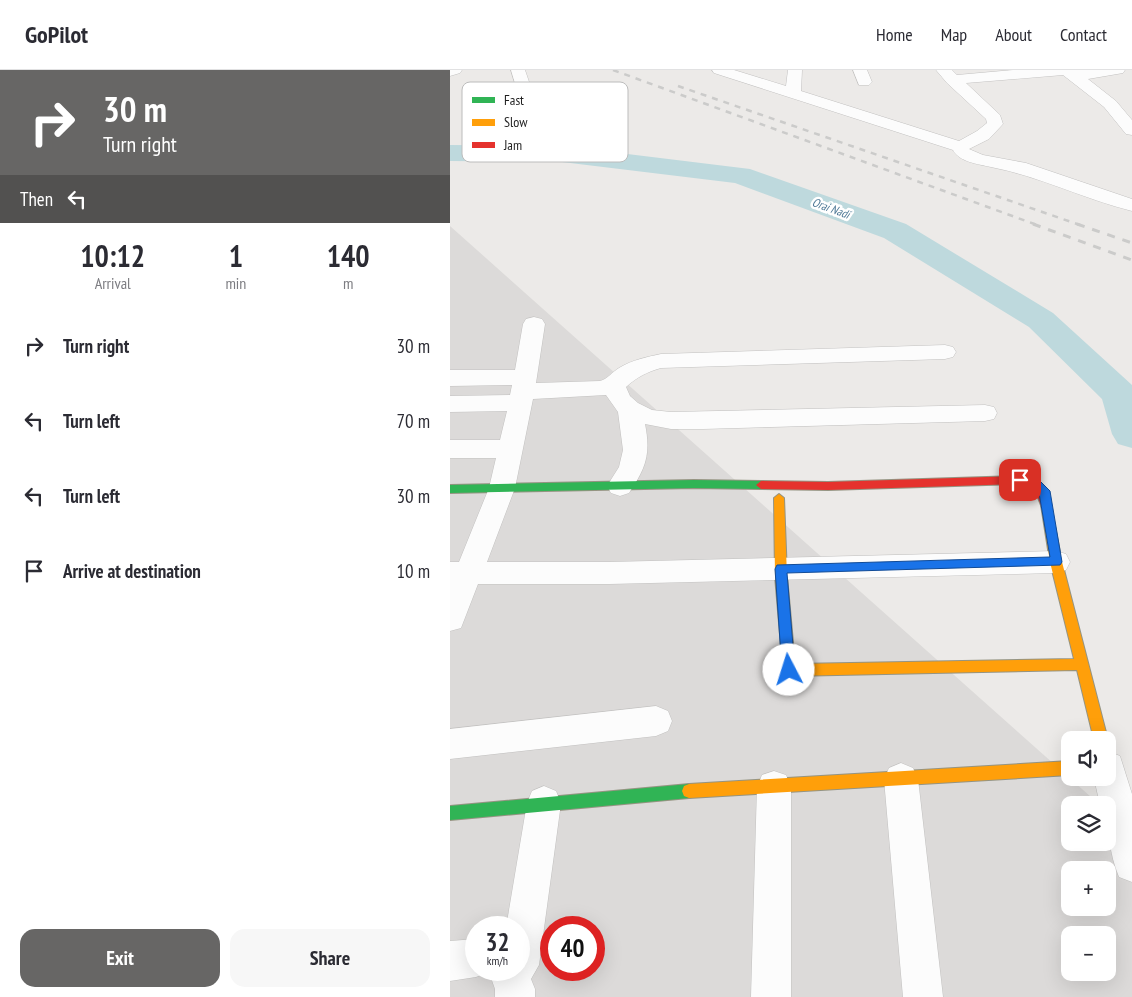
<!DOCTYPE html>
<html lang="en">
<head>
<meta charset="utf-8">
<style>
  :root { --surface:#fff; --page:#f7f7f7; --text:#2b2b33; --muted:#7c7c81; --line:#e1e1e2; --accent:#676665 }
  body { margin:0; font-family:"PT Sans Narrow",sans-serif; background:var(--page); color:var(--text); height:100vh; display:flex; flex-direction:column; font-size:19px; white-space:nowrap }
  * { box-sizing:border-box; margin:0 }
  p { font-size:16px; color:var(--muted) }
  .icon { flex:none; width:28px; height:28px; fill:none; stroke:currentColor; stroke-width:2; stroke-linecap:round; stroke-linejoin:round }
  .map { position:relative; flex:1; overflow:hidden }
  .details { display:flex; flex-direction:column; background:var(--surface); width:450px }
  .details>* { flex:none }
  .top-card { background:#676665; color:#fff; overflow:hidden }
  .controls { position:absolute; left:611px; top:661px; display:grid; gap:10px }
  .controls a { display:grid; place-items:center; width:55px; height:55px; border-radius:10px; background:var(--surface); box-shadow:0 5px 20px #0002; font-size:25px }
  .speed { position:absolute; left:15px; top:846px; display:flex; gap:10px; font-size:25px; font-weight:700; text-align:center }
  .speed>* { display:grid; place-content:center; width:65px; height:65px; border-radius:50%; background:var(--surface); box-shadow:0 5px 20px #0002; line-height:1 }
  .speed small { font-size:12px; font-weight:400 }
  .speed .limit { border:8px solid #d22; background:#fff; color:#111 }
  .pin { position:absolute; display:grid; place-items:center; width:42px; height:42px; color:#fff; margin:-21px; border-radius:10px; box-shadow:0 2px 8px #0006 }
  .me { position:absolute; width:55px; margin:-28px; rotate:355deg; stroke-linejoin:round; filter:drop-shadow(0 0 4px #0008) }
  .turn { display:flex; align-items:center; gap:18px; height:105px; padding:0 20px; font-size:22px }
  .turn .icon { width:65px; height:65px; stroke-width:2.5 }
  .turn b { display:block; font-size:35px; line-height:42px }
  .then { display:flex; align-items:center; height:48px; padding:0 20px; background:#0003; gap:10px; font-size:19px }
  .eta { display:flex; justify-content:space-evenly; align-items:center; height:85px; text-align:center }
  .eta b { font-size:30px; font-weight:700; line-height:35px }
  .action { display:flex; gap:10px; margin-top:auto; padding:10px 20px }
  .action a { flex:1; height:58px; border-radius:15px; background:var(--accent); color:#fff; font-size:20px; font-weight:700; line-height:58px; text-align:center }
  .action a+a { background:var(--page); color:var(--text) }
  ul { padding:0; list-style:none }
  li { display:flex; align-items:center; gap:15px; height:75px; padding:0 20px }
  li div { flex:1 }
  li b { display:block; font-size:19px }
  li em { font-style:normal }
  header { display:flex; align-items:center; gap:30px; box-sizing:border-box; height:70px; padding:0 25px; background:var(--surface); border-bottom:1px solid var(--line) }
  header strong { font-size:24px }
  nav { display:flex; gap:28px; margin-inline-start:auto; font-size:18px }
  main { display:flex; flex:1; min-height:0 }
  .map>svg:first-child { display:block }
  .residential { fill:#dcdad9; fill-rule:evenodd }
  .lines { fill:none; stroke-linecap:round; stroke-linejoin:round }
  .river { fill:#bed9dd; fill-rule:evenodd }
  .street-casing { stroke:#c2c1c0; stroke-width:1 }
  .fast-casing { stroke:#959482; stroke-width:2 }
  .slow-casing { stroke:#959482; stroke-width:2 }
  .jam-casing { stroke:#959482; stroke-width:2 }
  .street { fill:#fcfcfc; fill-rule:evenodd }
  .fast { fill:#30b455; fill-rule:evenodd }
  .slow { fill:#ff9f0a; fill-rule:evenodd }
  .jam { fill:#e5322d; fill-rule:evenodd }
  .rail-far1 { stroke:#cbcbca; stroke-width:2.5; stroke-dasharray:6 6; stroke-linecap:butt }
  .rail { stroke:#cbcbca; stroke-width:3; stroke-dasharray:8 8; stroke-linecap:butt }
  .route { fill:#1a73e8; stroke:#114b97 }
  .labels { text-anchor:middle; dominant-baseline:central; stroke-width:5; stroke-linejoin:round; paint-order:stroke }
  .far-water-label { font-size:12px; font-style:italic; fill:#4e7896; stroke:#fff }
  .key { fill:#fff; stroke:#bcbcbc; stroke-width:1 }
  .key-label { font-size:14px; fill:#1f1f1f }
</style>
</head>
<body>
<header>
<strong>GoPilot</strong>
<nav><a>Home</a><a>Map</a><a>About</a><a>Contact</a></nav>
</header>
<main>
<section class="details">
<div class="top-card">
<div class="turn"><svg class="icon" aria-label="right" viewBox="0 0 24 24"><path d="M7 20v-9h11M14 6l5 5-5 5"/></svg><div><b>30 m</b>Turn right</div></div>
<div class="then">Then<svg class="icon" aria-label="left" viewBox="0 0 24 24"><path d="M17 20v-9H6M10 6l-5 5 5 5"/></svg></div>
</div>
<div class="eta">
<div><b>10:12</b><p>Arrival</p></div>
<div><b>1</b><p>min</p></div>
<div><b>140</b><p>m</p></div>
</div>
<ul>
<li><svg class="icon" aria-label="right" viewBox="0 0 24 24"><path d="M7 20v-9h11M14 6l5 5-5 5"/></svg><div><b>Turn right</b></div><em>30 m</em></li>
<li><svg class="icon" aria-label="left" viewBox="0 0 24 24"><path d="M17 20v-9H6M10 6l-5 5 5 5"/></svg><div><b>Turn left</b></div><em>70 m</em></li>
<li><svg class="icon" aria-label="left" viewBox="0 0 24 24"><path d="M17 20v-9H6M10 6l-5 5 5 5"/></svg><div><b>Turn left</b></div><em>30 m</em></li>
<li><svg class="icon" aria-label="arrive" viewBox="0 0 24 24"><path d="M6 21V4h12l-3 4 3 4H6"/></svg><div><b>Arrive at destination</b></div><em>10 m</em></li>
</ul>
<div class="action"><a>Exit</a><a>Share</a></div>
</section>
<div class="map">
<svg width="682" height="927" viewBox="0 0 682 927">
  <rect width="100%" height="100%" fill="#eceae8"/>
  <path class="residential" d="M0 156 650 735H620V772H658V741L682 763V927H0ZM620 800H658V838H620ZM26 858H69V900H26ZM101 858H144V900H101ZM620 865H658V902H620Z"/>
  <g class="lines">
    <path class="river" d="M0 75 112 76 300 99 456 154 603 243 682 315V378L668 374 662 364 652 329 579 257 434 168 285 113 112 92 0 91Z"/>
    <g class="street-casing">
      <path id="street" d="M0 0H12L10 3 0 6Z
        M61 0H75L93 53 91 56H79L77 53Z
        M262 0H284L336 16 338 0H352L351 21 509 71 527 61 537 53 536 49 497 13 486 0H502L507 5 563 0H675L673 3 638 9 666 31 682 50V65L676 64 654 37 613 5 516 13 550 45 553 54 539 69 519 79 533 85 576 93 682 129V141C634 129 589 106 541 97 528 94 509 92 503 80L264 3Z
        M403 0H417L422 12 419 15H409Z
        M84 247 92 249 95 254 86 313 150 311C158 309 162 302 169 298 182 290 197 287 211 284L495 275 503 277 506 282 503 287 495 289 211 298C197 302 187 307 176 317L180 326 188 333 202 340 221 342 535 335 544 337 547 343 544 349 535 351 253 359H221L195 354C201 384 196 398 179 423L170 426 161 423 157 416 169 397 173 380 168 342 156 325 83 329 65 418 37 492H159L606 481 616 484 620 492 616 500 606 503 159 514H28L11 558 0 561V492H9L39 418 46 388H0V370H50L57 341 0 342V326L60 325 62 315 0 316V300H65L73 254 76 249Z
        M206 636 218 641 222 651 218 661 206 666 0 689V659Z
        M658 681 670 686 682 724V812L669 807C659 783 658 761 658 735H650L644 708H658Z
        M451 693 463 698 468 709 493 927H453L434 709 439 698Z
        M324 701 336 705 341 717V927H301L307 717 312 705Z
        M94 716 106 721 111 733 89 895 81 909 85 919V927H45V919L39 902 26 907 0 911V871L26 869V900H69V858H56L77 733 82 721Z"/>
    </g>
    <g class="fast-casing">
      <path id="fast" d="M244 410 311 411 316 415 311 419 244 418 0 423V415Z
        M239 714 244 716 246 721 244 726 239 728 0 750V736Z"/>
    </g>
    <g class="slow-casing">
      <path id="slow" d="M329 424 334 428 337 506 345 594 624 589 600 492 591 435 596 431 600 432 612 492 658 670V671L644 670 627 600 339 606 334 604 333 600 325 506 324 428Z
        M620 691V705L239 728 234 726 232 721 234 716 239 714Z"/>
    </g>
    <g class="jam-casing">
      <path id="jam" d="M570 406C590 411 597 413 601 435L600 438H592L585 420 570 414 378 420 311 419 306 415 311 411 378 412Z"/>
    </g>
    <use href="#street" class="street"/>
    <use href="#fast" class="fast"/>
    <use href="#slow" class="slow"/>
    <use href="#jam" class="jam"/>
    <path class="rail-far1" d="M163 0 587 155
      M228 16 630 155"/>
    <path class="rail" d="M583 154 682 190
      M627 154 682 173"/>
  </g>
  <path class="route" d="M570 406 590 411 600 421 612 492 610 495 337 503 345 600 343 604 339 606 334 604 332 600 325 499 327 495 600 487 589 423 583 417 566 413 564 410 566 407Z"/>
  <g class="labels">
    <g class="far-water-label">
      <text transform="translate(381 138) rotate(20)">Orai Nadi</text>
    </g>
  </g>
  <rect x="12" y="12" width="166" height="80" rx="8" class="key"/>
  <rect x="22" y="27" width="23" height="6" fill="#30b455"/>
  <rect x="22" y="49" width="23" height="7" fill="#ff9f0a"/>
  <rect x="22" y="72" width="23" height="6" fill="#e5322d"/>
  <g class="key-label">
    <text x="54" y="35">Fast</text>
    <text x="54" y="57">Slow</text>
    <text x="54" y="80">Jam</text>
  </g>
</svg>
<div class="controls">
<a><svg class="icon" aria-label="sound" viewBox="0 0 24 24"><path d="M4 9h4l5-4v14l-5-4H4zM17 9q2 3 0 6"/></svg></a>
<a><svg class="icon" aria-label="layers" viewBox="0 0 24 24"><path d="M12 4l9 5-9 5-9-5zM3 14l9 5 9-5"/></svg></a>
<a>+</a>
<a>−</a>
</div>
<div class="speed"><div>32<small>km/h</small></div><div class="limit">40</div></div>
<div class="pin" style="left:570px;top:410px;background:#d93025"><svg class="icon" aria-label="arrive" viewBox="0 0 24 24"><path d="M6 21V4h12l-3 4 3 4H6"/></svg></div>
<svg class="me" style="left:339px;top:600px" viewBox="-20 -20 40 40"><circle r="19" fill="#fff"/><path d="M0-13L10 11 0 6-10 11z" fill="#1a73e8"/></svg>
</div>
</main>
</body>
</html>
